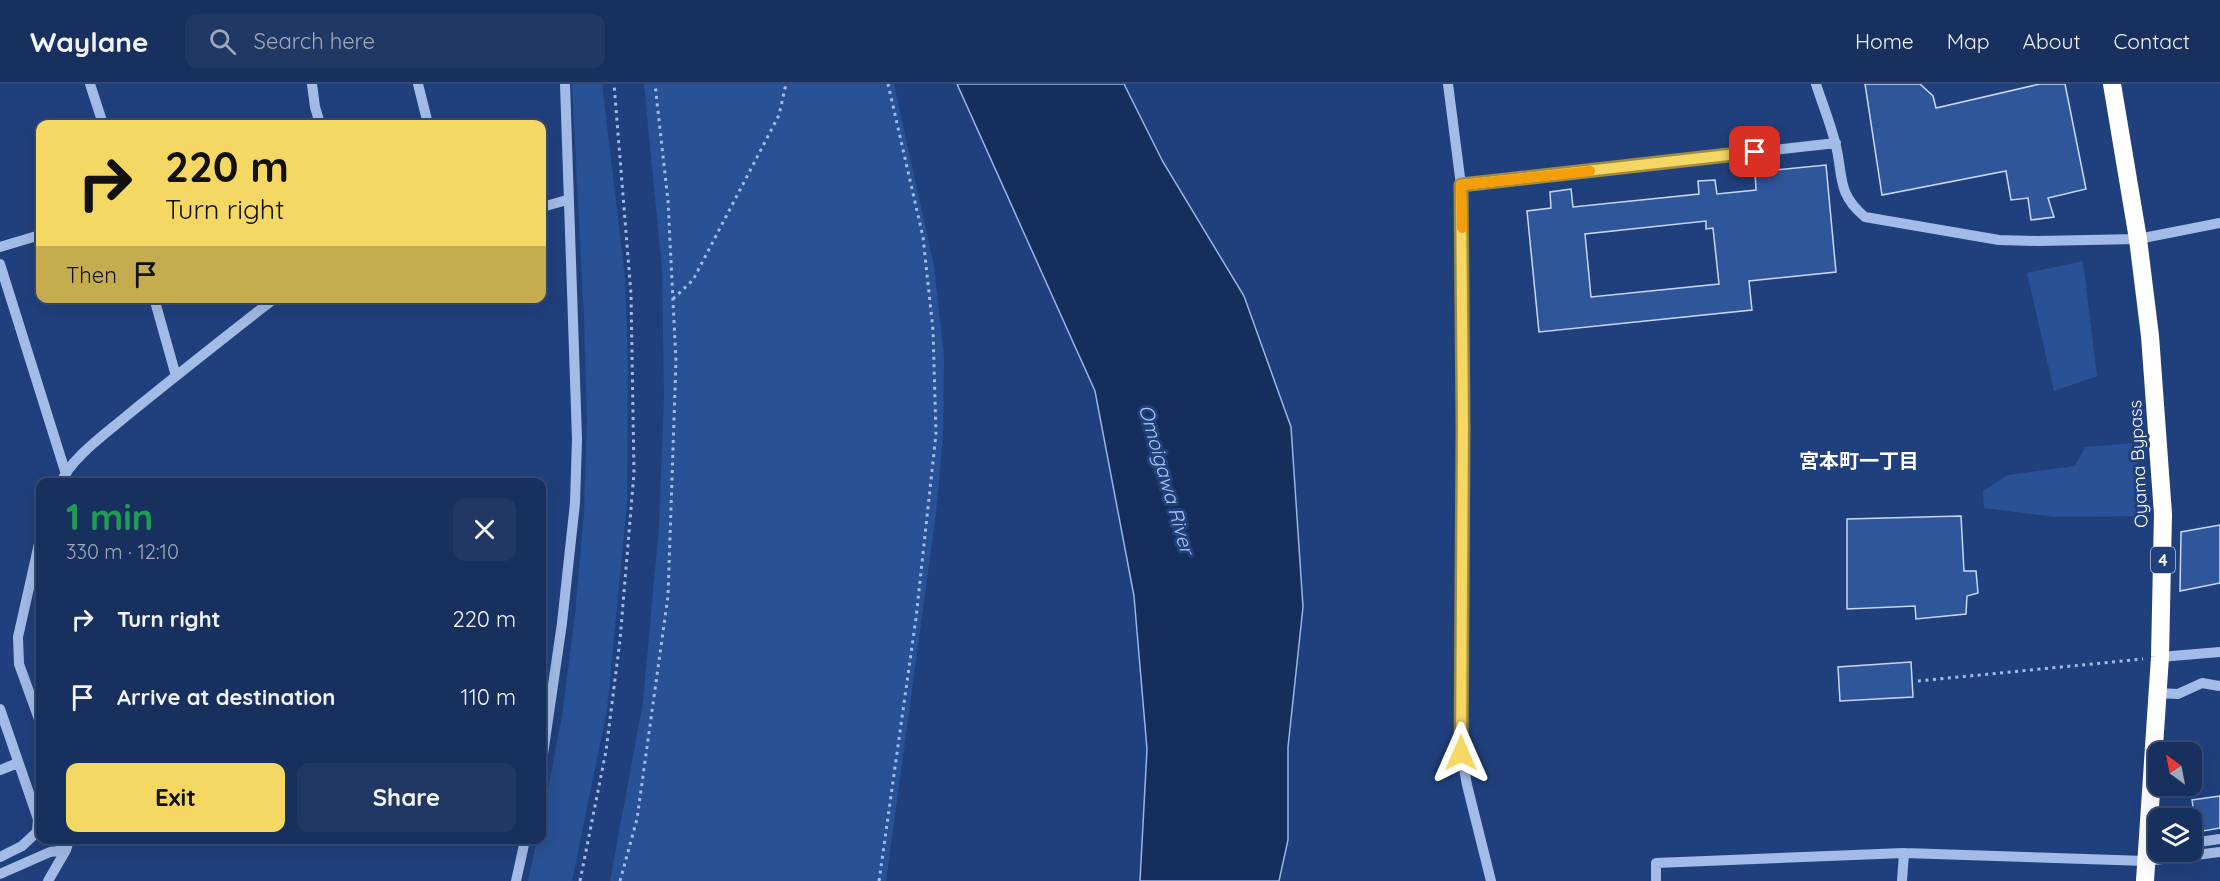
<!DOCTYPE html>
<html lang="en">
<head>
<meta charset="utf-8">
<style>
  :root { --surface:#18305e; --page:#213864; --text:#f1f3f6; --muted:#9fa9bc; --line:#364b73; --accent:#f5d763 }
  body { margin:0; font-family:Quicksand,"Noto Sans JP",sans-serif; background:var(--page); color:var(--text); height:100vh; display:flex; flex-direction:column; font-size:22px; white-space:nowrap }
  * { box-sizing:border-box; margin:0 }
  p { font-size:20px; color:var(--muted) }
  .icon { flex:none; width:33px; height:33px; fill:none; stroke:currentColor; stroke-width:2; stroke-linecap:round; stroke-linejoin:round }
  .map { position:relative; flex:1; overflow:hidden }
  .side { position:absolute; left:36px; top:394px; width:510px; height:366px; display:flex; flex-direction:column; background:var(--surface); border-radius:12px; box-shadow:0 6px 24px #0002,0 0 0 2px var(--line) }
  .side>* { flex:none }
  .top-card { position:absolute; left:36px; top:36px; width:510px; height:183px; border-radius:12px; box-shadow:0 6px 24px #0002,0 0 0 2px var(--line); background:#f5d763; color:#111; overflow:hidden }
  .needle { width:39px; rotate:328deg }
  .buttons { position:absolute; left:2148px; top:658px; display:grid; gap:12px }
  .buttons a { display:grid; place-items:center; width:54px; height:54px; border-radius:12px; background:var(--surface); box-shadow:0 6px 24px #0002,0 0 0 2px var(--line); font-size:30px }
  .pin { position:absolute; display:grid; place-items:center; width:51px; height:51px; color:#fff; margin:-26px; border-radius:12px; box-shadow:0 3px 9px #0006 }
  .me { position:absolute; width:66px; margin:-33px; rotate:0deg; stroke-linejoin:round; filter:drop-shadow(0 0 4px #0008) }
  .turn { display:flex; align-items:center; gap:21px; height:126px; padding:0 30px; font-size:27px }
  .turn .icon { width:78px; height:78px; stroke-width:2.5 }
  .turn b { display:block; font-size:42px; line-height:51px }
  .then { display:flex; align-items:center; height:57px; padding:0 30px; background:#0003; gap:12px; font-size:22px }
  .round { display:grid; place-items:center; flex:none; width:63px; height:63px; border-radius:12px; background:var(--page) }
  .headline { display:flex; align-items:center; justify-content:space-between; height:102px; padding:0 30px }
  h1 { font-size:36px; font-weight:700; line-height:45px; color:#1e9e55 }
  .button { display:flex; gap:12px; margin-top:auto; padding:12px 30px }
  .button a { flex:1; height:69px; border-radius:12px; background:var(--accent); color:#111; font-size:24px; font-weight:700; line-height:69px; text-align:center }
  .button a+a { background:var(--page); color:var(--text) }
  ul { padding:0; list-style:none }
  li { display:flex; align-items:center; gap:18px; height:78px; padding:0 30px }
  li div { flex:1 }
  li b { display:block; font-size:22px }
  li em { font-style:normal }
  header { display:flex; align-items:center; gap:36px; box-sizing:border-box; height:84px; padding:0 30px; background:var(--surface); border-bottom:2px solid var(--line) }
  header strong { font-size:28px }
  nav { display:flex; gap:33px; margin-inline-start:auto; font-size:21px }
  .search { width:420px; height:54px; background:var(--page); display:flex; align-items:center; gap:15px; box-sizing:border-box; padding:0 21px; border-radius:12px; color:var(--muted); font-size:22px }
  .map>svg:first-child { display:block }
  .green { fill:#295195 }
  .water { fill:#152e5c; stroke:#96b5e8; stroke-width:1.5 }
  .building { fill:#2f569a; stroke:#c6d8f5; stroke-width:1.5; fill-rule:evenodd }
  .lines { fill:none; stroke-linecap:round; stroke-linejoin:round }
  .path { stroke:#a3bce7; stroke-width:3; stroke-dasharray:3 4.5; stroke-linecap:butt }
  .minor { stroke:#a3bce7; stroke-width:10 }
  .highway { stroke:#fff; stroke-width:18 }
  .route-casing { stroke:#9f8c40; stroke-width:15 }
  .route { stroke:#f5d763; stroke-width:10 }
  .slow { stroke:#f59e0b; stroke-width:10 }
  .labels { text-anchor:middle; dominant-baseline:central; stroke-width:6; stroke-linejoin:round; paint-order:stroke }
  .shield { fill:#20407d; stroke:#bcc6d8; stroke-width:1.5 }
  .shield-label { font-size:16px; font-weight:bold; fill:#fff }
  .street-label { font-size:18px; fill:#fff; stroke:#20407d }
  .neighbourhood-label { font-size:20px; font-weight:bold; fill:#fff; stroke:#20407d }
  .water-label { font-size:20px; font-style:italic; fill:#aec6ef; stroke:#20407d }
</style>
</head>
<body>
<header>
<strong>Waylane</strong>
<div class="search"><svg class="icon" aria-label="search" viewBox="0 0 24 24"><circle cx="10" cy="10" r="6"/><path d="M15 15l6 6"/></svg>Search here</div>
<nav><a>Home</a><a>Map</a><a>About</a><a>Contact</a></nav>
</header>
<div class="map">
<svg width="2220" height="797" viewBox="0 0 2220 797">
  <rect width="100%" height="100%" fill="#20407d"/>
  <path class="green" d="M572 0H602L625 193 628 284 627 419 607 626 572 797H528L537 756H542V736L562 632 575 531 584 428 587 336 584 233Z
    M644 0H894L934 182 944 273 943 351 936 429 886 797H610L643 618 659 442 664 314 662 185Z
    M2083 177 2097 292 2054 307 2027 189Z
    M2136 359 2140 432 2056 433 1984 424 1983 407 2008 391 2075 382 2085 363Z"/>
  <path class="water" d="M957 0H1124L1163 78 1244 212 1291 343 1303 523 1288 663V756L1279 797H1140L1147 665 1134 512 1095 307Z"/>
  <path class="building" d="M1865 0H1920L1933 12 1936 24 2040 0H2065L2086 105 2048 114 2054 133 2031 136 2028 114 2011 116 2006 87 1882 111Z
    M1826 81 1836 188 1749 197 1752 226 1539 248 1527 127 1551 124 1550 108 1571 105 1573 123 1699 110 1698 97 1715 96 1717 110 1756 106 1755 88ZM1706 137V145L1713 144 1719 200 1591 213 1585 150Z
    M1961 432 1964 487H1976L1978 509 1967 512 1966 530 1916 535 1915 522 1847 525V435Z
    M2220 441V499L2180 507 2181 448Z
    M1911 578 1913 613 1840 617 1838 583Z
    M2220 712V744L2197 748 2192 716Z"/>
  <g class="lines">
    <path class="path" d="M673 215 693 196 779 31 786 0
      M1918 597 2143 575
      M580 797 606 667 620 556 634 389 631 210 614 0
      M620 797 637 735 668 512 676 277 668 117 655 0
      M879 797 916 534 936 350 933 246 923 153 888 0"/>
    <path class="minor" d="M90 0 103 40
      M312 0 315 23 320 40
      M418 0 428 40
      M1448 0 1461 101V669L1467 701 1491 797
      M1816 0C1822 19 1830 38 1835 58 1844 90 1835 108 1865 133L1999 156 2038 157 2138 155 2220 139
      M1461 101 1836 59
      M542 123 567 116
      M0 163 40 151
      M0 180 65 387
      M154 214 176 292
      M61 399C70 375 104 351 124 334 174 293 224 254 275 214
      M40 455 18 553 19 580 40 638
      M2160 573 2220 568
      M2158 609 2178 610 2202 599 2220 602
      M0 625 38 735 37 748 22 762 0 773
      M542 677 562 539 575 419 577 355 565 0
      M0 686 18 679
      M2150 729 2170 731 2175 735
      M2192 756 2199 758 2220 755
      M0 790 50 768 66 766
      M48 797 66 766 69 756
      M516 797 525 756
      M1656 797V779L1904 769 2146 777 2220 768
      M1902 797 1904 769"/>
    <path class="highway" d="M2112 0 2138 155 2150 252 2163 430 2160 573 2145 797"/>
  </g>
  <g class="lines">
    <g class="route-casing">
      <path id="route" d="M1461 669 1463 343 1461 101 1755 68"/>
    </g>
    <use href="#route" class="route"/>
    <path class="slow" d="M1462 144 1461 101 1590 87"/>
  </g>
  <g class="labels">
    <rect class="shield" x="2151" y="463" width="24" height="26" rx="4.5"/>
    <g class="shield-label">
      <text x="2163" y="476">4</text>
    </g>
    <g class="street-label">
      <text transform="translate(2138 380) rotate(-93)">Oyama Bypass</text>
    </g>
    <g class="neighbourhood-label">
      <text x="1859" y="376">宮本町一丁目</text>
    </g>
    <g class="water-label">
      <text transform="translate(1167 395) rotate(74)">Omoigawa River</text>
    </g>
  </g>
</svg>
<div class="buttons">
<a><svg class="needle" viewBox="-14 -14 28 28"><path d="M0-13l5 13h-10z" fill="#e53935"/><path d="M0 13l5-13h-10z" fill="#9fa9bc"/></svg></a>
<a><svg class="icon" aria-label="layers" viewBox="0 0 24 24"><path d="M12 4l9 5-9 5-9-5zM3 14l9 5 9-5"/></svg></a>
</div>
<div class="pin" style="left:1755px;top:68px;background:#d93025"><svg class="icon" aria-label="arrive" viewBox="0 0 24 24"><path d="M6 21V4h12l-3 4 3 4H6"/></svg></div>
<svg class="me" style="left:1461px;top:669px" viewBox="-20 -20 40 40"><path d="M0-17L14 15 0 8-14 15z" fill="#f5d763" stroke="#fff" stroke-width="4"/></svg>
<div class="top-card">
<div class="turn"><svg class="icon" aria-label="right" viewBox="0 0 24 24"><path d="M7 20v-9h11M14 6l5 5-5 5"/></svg><div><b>220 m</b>Turn right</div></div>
<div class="then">Then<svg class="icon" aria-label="arrive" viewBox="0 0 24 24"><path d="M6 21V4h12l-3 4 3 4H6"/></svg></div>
</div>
<section class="side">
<div class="headline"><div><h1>1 min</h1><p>330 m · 12:10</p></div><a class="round"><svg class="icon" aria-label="close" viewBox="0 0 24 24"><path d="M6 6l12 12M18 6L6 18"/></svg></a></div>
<ul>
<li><svg class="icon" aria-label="right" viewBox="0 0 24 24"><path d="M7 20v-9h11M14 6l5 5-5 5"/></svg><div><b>Turn right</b></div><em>220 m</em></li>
<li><svg class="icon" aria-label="arrive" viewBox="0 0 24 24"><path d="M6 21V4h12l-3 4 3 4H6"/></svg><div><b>Arrive at destination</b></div><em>110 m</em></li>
</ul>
<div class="button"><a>Exit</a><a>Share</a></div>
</section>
</div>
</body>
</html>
